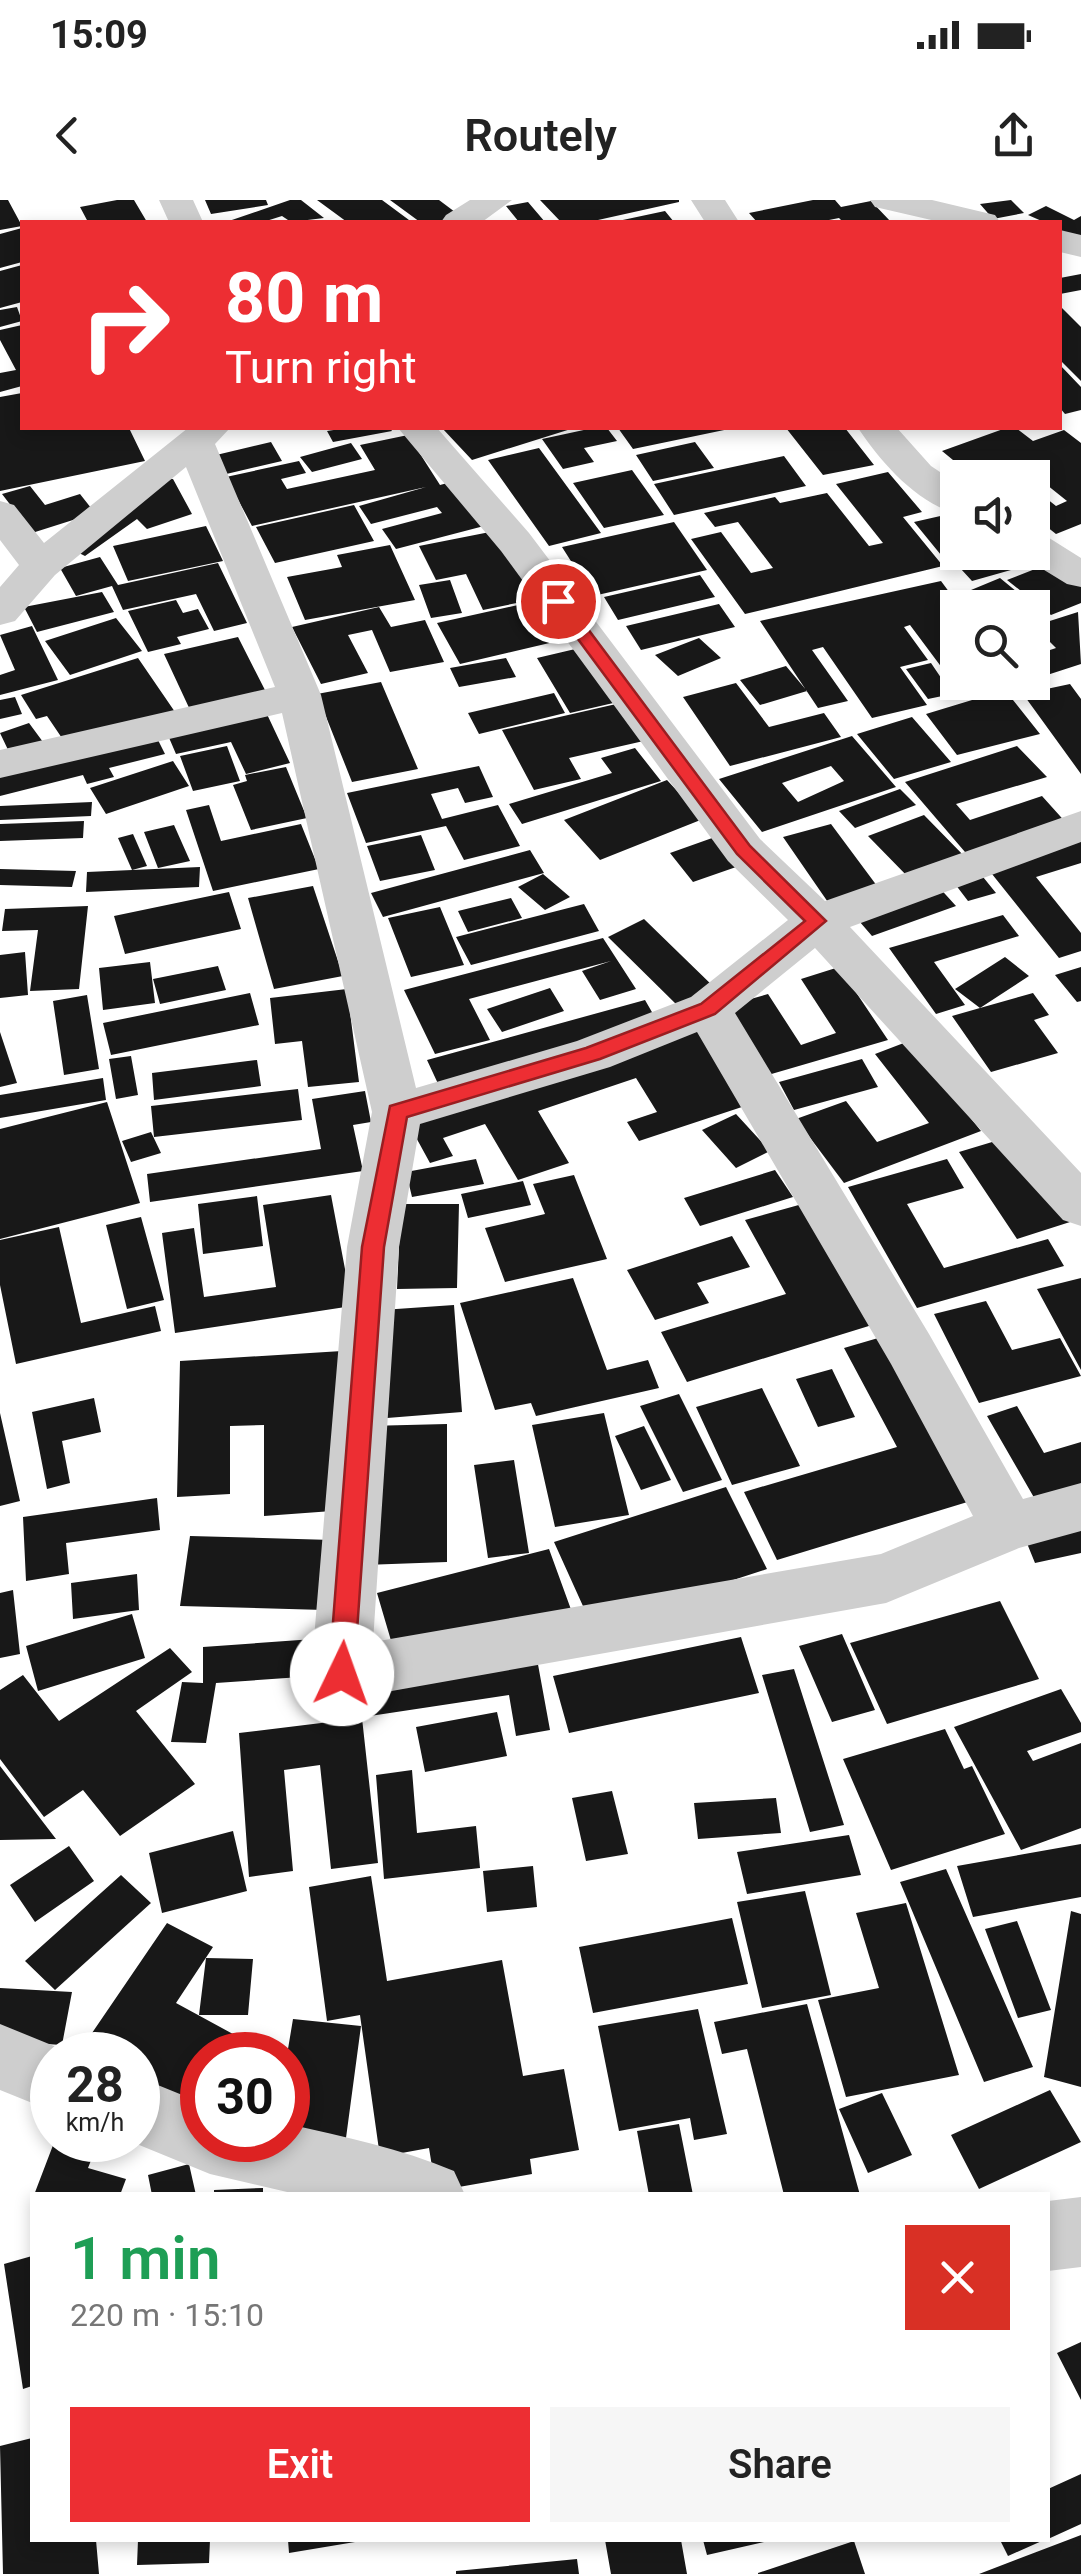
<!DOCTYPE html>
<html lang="en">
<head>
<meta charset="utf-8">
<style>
  :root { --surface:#fff; --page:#f6f6f6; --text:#222; --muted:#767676; --accent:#ed2e33 }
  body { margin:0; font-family:Roboto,sans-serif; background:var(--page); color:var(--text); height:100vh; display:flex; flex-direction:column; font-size:38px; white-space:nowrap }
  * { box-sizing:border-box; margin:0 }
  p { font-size:32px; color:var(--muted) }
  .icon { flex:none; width:55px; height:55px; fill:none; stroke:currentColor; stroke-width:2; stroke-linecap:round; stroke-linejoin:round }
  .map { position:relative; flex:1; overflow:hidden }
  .drawer { position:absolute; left:30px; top:1992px; width:1020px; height:350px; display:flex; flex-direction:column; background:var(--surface); border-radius:0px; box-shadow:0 5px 15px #0003 }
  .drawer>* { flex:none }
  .hud { position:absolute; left:20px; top:20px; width:1042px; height:210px; border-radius:0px; box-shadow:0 5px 15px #0003; background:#ed2e33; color:#fff; overflow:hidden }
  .tools { position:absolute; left:940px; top:260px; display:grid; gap:20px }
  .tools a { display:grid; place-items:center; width:110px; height:110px; border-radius:0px; background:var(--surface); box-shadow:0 5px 15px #0003; font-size:50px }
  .speed { position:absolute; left:30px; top:1832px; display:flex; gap:20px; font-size:50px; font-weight:700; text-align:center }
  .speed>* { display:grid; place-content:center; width:130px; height:130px; border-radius:50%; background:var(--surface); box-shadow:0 5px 15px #0003; line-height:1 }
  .speed small { font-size:25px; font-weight:400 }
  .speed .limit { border:15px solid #d22; background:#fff; color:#111 }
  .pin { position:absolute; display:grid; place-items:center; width:85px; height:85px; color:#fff; margin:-42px; border:5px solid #fff; border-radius:50%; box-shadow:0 2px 10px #0007 }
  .me { position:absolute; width:110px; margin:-55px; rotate:3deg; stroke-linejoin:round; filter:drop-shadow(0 0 8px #0008) }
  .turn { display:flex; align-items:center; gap:35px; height:210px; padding:0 40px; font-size:45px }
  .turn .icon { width:130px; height:130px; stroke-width:2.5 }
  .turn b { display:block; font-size:70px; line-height:85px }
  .round { display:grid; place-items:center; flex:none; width:105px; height:105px; border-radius:0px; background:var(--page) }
  .head { display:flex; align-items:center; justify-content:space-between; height:170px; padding:0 40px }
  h1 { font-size:60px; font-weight:600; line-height:75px; color:#1e9e55 }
  .button { display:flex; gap:20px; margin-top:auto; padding:20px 40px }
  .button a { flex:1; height:115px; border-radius:0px; background:var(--accent); color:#fff; font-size:40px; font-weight:600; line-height:115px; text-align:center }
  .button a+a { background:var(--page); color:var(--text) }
  .status { display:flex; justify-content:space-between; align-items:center; height:70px; padding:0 50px; background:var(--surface); direction:ltr }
  .status svg { height:28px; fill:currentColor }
  header { display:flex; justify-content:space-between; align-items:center; height:130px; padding:0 40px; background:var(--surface); font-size:45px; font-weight:600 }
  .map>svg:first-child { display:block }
  .building { fill:#181818; fill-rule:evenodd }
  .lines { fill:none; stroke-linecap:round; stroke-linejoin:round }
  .minor { fill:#cecece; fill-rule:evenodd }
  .route { fill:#ed2e33; stroke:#9a1e21; stroke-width:2.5 }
</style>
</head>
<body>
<div class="status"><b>15:09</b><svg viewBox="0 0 49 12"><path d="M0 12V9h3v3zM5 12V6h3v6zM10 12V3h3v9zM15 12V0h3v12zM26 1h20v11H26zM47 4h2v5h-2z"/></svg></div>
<header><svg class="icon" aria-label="back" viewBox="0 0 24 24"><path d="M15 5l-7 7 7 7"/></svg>Routely<svg class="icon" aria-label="share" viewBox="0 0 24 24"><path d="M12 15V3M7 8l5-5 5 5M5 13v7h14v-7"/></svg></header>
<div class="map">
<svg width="1081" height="2374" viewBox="0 0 1081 2374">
  <rect width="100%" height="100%" fill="#fff"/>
  <path class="building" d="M0 0H8L22 26 0 30Z
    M117 0H134L147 22H88L80 7Z
    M205 0H266L268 5 211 14Z
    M290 0H301L324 18 291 22 282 16 263 22H226Z
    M317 0H382L409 20 347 22Z
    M390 0H439L459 15 437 22H420Z
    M540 0H679V2L589 22H561Z
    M813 0H835L841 7 871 1 891 22H843L839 18 819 22H757L749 13Z
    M1011 0 1024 13 993 19 980 4Z
    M528 2 545 22H519L506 6Z
    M1046 6 1074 20 1081 16V41L1060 31V22H1044L1028 15Z
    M665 11 674 22H618V21Z
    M22 28V62L0 68V34Z
    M22 65V102L0 108V71Z
    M1081 74V90L1060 94V78Z
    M1060 106 1081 127V181L1060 160Z
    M17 107 22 121 0 127V110Z
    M22 125V186L0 192V173L16 170 0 140V130Z
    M1060 165 1081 187V210L1065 214 1060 208Z
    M22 193V228H129L145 261 0 291V197Z
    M347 228H390L392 231 333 242 327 231Z
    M442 228H574L472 260Z
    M593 228H607L617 241 584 248 594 262 563 269 542 239Z
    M618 228H729V229L633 249Z
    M786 228H845L874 265 823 275Z
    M1006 228H1016L1033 241 1064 230 1081 243V324L1056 334 1032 315V287L1056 306 1067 301 1037 277 975 278 942 251Z
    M408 235 440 285 451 282 484 326 396 349 382 329 442 313 437 307 371 324 359 306 426 287 252 326 226 277 299 261 306 273 281 279 287 289 375 270 360 245Z
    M271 242 282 261 222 275 212 256Z
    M695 242 714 268 653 281 636 255Z
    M351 243 362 259 312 272 300 257Z
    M539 248 601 333 549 346 488 260Z
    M784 256 806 286 674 315 654 284Z
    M632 270 664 315 604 328 573 283Z
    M888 272 922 312 903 317 943 366 745 414 691 339 721 332 751 373 773 368 738 322 715 327 704 313 775 297 780 303 827 293 869 346 883 343 836 284Z
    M161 278 173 279 192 314 147 329 137 319 85 356 71 349Z
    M30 286 45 305 80 294 95 313 32 333 2 294Z
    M354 305 374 341 275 363 256 327Z
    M958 312V326L949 328 958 337V352H971L977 360 950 366 914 322Z
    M674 322 707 370 593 396 562 347Z
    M206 326 223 361 128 381 113 346Z
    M500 330 536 399 483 410 466 374 436 380 419 346Z
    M390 345 415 400 305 420 287 377 342 367 337 355Z
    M1021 352H1032L1043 361 972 381 961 369Z
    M100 357 118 385 218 363 247 423 214 431 196 394 123 410 112 386 76 396 60 368Z
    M1058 360 1081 378V403L1051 415 1040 406 1048 403 1034 392 1026 395 1007 380Z
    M700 375 715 397 618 420 604 397Z
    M1000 378 1023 397 991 408 971 390Z
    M450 380 462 413 431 418 419 385Z
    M941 381 961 408H958V482L994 484 960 492 910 425 904 427 928 460 900 467 927 505 872 518 823 447 812 450 848 501 818 508 760 421Z
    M102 392 114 412 37 432 24 407Z
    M550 398 575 437 460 464 437 423Z
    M176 400 183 413 198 409 209 429 177 437 181 444 148 452 128 411Z
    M719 404 735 427 641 450 626 426Z
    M379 407 391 427 425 420 444 462 390 472 372 430 348 435 368 473 321 484 292 427Z
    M1078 412 1081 464 1044 476 1032 464V456L1056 448 1034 426Z
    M116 418 142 451 70 475 45 441Z
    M32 426 58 480 0 495V475L15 470 0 435Z
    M238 437 267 494 191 512 164 454Z
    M699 438 721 458 678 476 655 455Z
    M588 446 622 501 570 513 537 458Z
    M138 458 175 512 68 547 47 516 36 519 21 495Z
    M506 458 516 477 459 487 450 468Z
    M931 463 952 494 928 499 906 469Z
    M786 466 807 491 760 505 740 480Z
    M381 482 418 569 352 582 317 494Z
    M736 483 769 527 824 513 841 537 730 566 683 497Z
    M1070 484 1081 499V574L1023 494Z
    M1005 490 1040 534 957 555 926 514Z
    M554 493 565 513 479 534 468 513Z
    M15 497 22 514 0 519V500Z
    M625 502 648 540 569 558 581 579 534 590 502 530Z
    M265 510 290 563 246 574 231 542 176 554 167 533Z
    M912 517 951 562 894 579 857 534Z
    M29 523 43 542 10 554 0 533Z
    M154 532 165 554 109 568 114 577 87 584 83 575 0 596V570Z
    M852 536 896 587 762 632 719 579ZM831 566 844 581 798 602 782 583Z
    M227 546 240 581 193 591 180 556Z
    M1017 546 1047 577 956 604 970 620 1042 596 1069 626 971 659 905 582Z
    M635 548 661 581 522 624 509 604 612 573 601 558Z
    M173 561 189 586 106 614 90 588Z
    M479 566 493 597 465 603 458 588 431 594 442 619 498 605 520 646 464 660 446 626 366 643 347 593Z
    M286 567 307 618 251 630 233 585 247 581 245 575Z
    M667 580 703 619 600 660 564 620Z
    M900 589 916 605 855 628 839 611Z
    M92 602 91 616 0 620V606Z
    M209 605 221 641 301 624 319 669 213 691 186 610Z
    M924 615 968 660 912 681 868 636Z
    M84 621 83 638 0 641V624Z
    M831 624 883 694 832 708 783 637Z
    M174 625 190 661 158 668 144 632Z
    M133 634 147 666 132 670 118 638Z
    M1081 634V663L1036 677 1081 733V751L1059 758 984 664Z
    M421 635 435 670 380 681 367 646Z
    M715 637 739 666 693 682 670 653Z
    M530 650 544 673 383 717 371 693Z
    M200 667 199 687 86 692 87 672Z
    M0 669 76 671 72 687 0 685Z
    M979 672 996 693 968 701 952 680Z
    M543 674 570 697 545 710 518 687Z
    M936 684 956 706 872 736 853 714Z
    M313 686 343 776 274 789 248 698Z
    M229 692 241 729 125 754 114 716Z
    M511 698 522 718 468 732 458 711Z
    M584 704 599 731 471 765 456 737Z
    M88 706 79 789 30 791 38 730 2 731 5 709Z
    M440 707 464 765 411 777 388 718Z
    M1003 715 1019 736 934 762 965 805 936 814 889 748Z
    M644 719 716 789 679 807 608 737Z
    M603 738 636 789 600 800 582 771 611 761 469 799 490 840 435 854 404 790Z
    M25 752 28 795 0 798V755Z
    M1005 757 1029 776 980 808 1033 793 1049 815 1034 820 1058 853 991 872 952 816 980 808 955 789Z
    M150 762 155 803 103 810 99 768Z
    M218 766 226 790 160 804 153 779Z
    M839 767 888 840 768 875 726 806 768 794 801 845 836 833 801 779Z
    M1081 767V801L1077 802 1055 775Z
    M550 788 564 811 502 832 487 809Z
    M347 789 359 882 308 887 302 841 275 844 270 798Z
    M250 793 259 825 111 855 103 823Z
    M87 795 99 869 64 875 53 801Z
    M645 800 660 826 440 888 427 860Z
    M699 826 751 904 639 941 627 922 657 912 636 878 538 911 569 963 518 980 485 924 443 938 453 956 430 963 407 921Z
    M0 832 17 883 0 887Z
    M909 841 981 931 844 983 796 919 846 901 877 942 929 923 875 854Z
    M131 856 138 895 116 899 109 859Z
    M862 859 878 887 794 910 779 882Z
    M257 860 261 886 154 900 152 873Z
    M103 878 106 900 0 918V895Z
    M298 889 302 920 154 937 151 906Z
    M365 891 371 922 353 925 363 971 150 1002 147 974 321 949 312 899Z
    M107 902 140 1003 0 1039V929Z
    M736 914 770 951 736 968 702 930Z
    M151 932 161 953 131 962 122 941Z
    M1012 936 1070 1022 1017 1039 959 952Z
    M476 959 484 984 412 997 406 972Z
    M947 959 964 988 907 1004 944 1068 1048 1039 1064 1066 917 1108 848 987Z
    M775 970 793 997 700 1026 684 998Z
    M574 975 607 1059 505 1082 485 1028 545 1014 533 984Z
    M523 981 531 1005 468 1018 461 994Z
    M331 995 352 1106 175 1133 162 1033 194 1028 204 1097 276 1087 263 1005Z
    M257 996 263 1046 203 1054 198 1004Z
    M813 1001 885 1121 687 1182 661 1132 786 1094 745 1020Z
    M401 1004H459L457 1088 397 1089Z
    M141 1017 164 1100 127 1109 106 1025Z
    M59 1027 81 1123 155 1106 161 1131 16 1164 0 1085V1040Z
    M732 1036 750 1067 697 1083 709 1103 655 1120 627 1070Z
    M573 1078 607 1170 648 1160 659 1188 536 1216 531 1203 495 1210 460 1103Z
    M1081 1078V1170L1037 1089Z
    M986 1101 1012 1150 1060 1138 1081 1176 979 1203 934 1114Z
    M454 1105 462 1212 387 1218 382 1110Z
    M885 1136 974 1300 777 1360 744 1292 897 1247 844 1148Z
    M342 1151 346 1310 264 1316V1225L230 1226V1294L177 1297 180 1161Z
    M832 1169 855 1217 818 1227 796 1179Z
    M762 1188 800 1266 732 1285 696 1207Z
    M679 1194 722 1280 683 1292 640 1206Z
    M94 1198 101 1232 62 1241 70 1283 47 1289 32 1212Z
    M1017 1206 1044 1253 1081 1242V1287L1036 1301 987 1216Z
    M0 1213 20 1301 0 1306Z
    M604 1213 629 1315 555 1327 532 1225Z
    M447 1224V1362L364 1365 367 1226Z
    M644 1226 671 1280 641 1290 615 1236Z
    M514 1260 529 1353 488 1358 474 1265Z
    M726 1287 767 1369 592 1426 554 1342Z
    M157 1298 160 1330 66 1343 69 1374 26 1381 23 1317Z
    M1081 1325V1353L1035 1363 1024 1336Z
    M190 1336 332 1340 324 1410 180 1406Z
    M549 1349 573 1415 397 1461 377 1393Z
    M137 1374 139 1410 73 1419 71 1383Z
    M13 1390 20 1454 0 1458V1393Z
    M1000 1401 1039 1479 887 1524 850 1443Z
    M132 1414 145 1458 38 1491 26 1446Z
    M842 1434 875 1510 832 1522 799 1446Z
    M741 1437 759 1493 569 1533 553 1476Z
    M314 1439 315 1476 216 1483 206 1543 171 1542 182 1482 203 1483V1447Z
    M170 1448 192 1472 136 1511 195 1584 120 1636 83 1590 44 1617 0 1559V1490L23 1475 59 1521Z
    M537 1459 550 1530 516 1536 509 1495 370 1516 366 1483Z
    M794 1469 844 1625 810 1632 762 1475Z
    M1061 1489 1081 1523V1532L1027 1551 1033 1561 1081 1543V1628L1021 1650 954 1527Z
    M497 1512 507 1556 425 1572 416 1527Z
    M362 1518 378 1663 331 1669 320 1565 284 1570 293 1671 249 1677 239 1533Z
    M945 1529 964 1569 972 1566 1005 1634 891 1670 843 1559Z
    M0 1566 56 1639 0 1640Z
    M412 1570 417 1633 476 1626 480 1668 384 1679 376 1575Z
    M612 1591 628 1654 586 1661 572 1598Z
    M776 1598 781 1633 698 1639 694 1603Z
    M233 1631 247 1691 162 1713 149 1653Z
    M849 1635 861 1675 747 1694 737 1652Z
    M1081 1644V1697L973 1717 957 1666Z
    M69 1646 94 1681 35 1722 10 1685Z
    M533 1666 537 1707 487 1712 483 1671Z
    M946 1669 1033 1867 984 1882 900 1682Z
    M121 1675 151 1703 55 1790 25 1761Z
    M371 1676 387 1781 502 1760 523 1876 564 1869 579 1950 530 1959 532 1974 436 1991 429 1948 380 1957 360 1815 327 1821 309 1687Z
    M805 1691 831 1795 762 1808 737 1702Z
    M906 1703 959 1875 846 1897 818 1800 879 1788 856 1713Z
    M1071 1711 1081 1714V1887L1044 1877Z
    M732 1718 748 1784 593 1813 579 1747Z
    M1017 1721 1051 1810 1018 1818 985 1729Z
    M167 1723 213 1747 176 1803 266 1852 202 1855V1925L138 1889V1855H77Z
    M206 1758 253 1759 248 1815H199Z
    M0 1788 72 1792 62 1845 0 1841Z
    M807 1804 860 1995H784L747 1849 722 1854 714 1822Z
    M698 1809 727 1934 694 1940 690 1918 619 1931 598 1826Z
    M293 1819 361 1826 346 1938 288 1932 287 1855Z
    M1050 1890 1081 1942 979 1989 951 1935Z
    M882 1893 912 1955 868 1973 839 1909Z
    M679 1924 693 1995H649L637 1931Z
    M55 1940H99L88 1968 126 1979 120 1995H34Z
    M189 1964 196 1995H152L148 1975Z
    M263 1988V1995H214V1990Z
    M32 2056V2186L23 2189 4 2064Z
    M1081 2142V2200L1057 2153Z
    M32 2238V2340H96L99 2374H3L0 2246Z
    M1081 2274V2324L1048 2339V2289Z
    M1081 2335V2374H979Z
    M138 2340H210L209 2363 137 2365Z
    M288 2340H354L355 2342 289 2353Z
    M605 2340H681L687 2374H611Z
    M703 2340H764V2342L707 2355Z
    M1000 2340H1044L1008 2356Z
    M854 2341 865 2374H758V2373Z
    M577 2359 579 2374H456V2371Z"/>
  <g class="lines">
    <path class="minor" d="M159 0H193L203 22H169Z
      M470 0H512L482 22H441L446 15Z
      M691 0H725L739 22H705Z
      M870 0H932L995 15 1000 22H940L875 7Z
      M1060 30 1081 35V57L1060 52Z
      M188 228H230L215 244 321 495 416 888 577 841 691 797 788 720 728 661 501 351 398 228H437L529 333 760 639 825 701 1081 611V642L850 727 1081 973V1026L1063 1020 815 748 735 813 929 1134 1023 1299 1081 1283V1331L1019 1348 886 1403 341 1500 320 1493 311 1474 347 1047 372 912 282 513 0 578V550L275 487 186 267 55 375 15 421 0 425V387L19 365 0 340V301L14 305 44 343ZM697 832 891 1164 973 1316 881 1354 373 1442 399 1047 420 924 610 867Z
      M858 228H897L931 266 958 284V314C916 303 881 262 858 228Z
      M1032 333 1046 336 1081 358V387L1067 384 1018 354 1032 352Z
      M0 1824 76 1855H52V1911L0 1890Z
      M138 1877 202 1903V1940H288V1924C344 1937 400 1948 454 1971L465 1995H300L210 1974 127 1940H138Z
      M1081 1997V2067L1048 2071V2001Z"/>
  </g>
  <path class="route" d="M558 396 564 397 750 646 826 721 715 814 600 859 407 917 384 1047 354 1474 350 1482 342 1485 333 1482 329 1474 362 1047 390 906 586 848 701 804 805 721 737 654 552 404 550 401Z"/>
</svg>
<div class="tools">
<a><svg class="icon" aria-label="sound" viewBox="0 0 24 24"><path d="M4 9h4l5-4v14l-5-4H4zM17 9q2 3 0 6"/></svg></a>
<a><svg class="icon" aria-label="search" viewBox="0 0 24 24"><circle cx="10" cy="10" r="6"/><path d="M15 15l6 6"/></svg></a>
</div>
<div class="speed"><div>28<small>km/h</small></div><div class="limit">30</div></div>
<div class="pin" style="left:558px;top:401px;background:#d93025"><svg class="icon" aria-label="arrive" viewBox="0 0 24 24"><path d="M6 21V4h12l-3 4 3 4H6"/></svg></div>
<svg class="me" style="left:342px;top:1474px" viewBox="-20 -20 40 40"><circle r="19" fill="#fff"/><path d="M0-13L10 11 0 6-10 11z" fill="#ed2e33"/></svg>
<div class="hud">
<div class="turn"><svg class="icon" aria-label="right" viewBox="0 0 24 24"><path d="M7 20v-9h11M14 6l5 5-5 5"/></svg><div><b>80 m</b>Turn right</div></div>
</div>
<section class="drawer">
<div class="head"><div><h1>1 min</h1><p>220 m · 15:10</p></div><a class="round" style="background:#d93025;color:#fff"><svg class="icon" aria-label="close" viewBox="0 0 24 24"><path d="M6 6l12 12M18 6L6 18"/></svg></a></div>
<div class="button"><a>Exit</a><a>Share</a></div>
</section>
</div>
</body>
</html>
